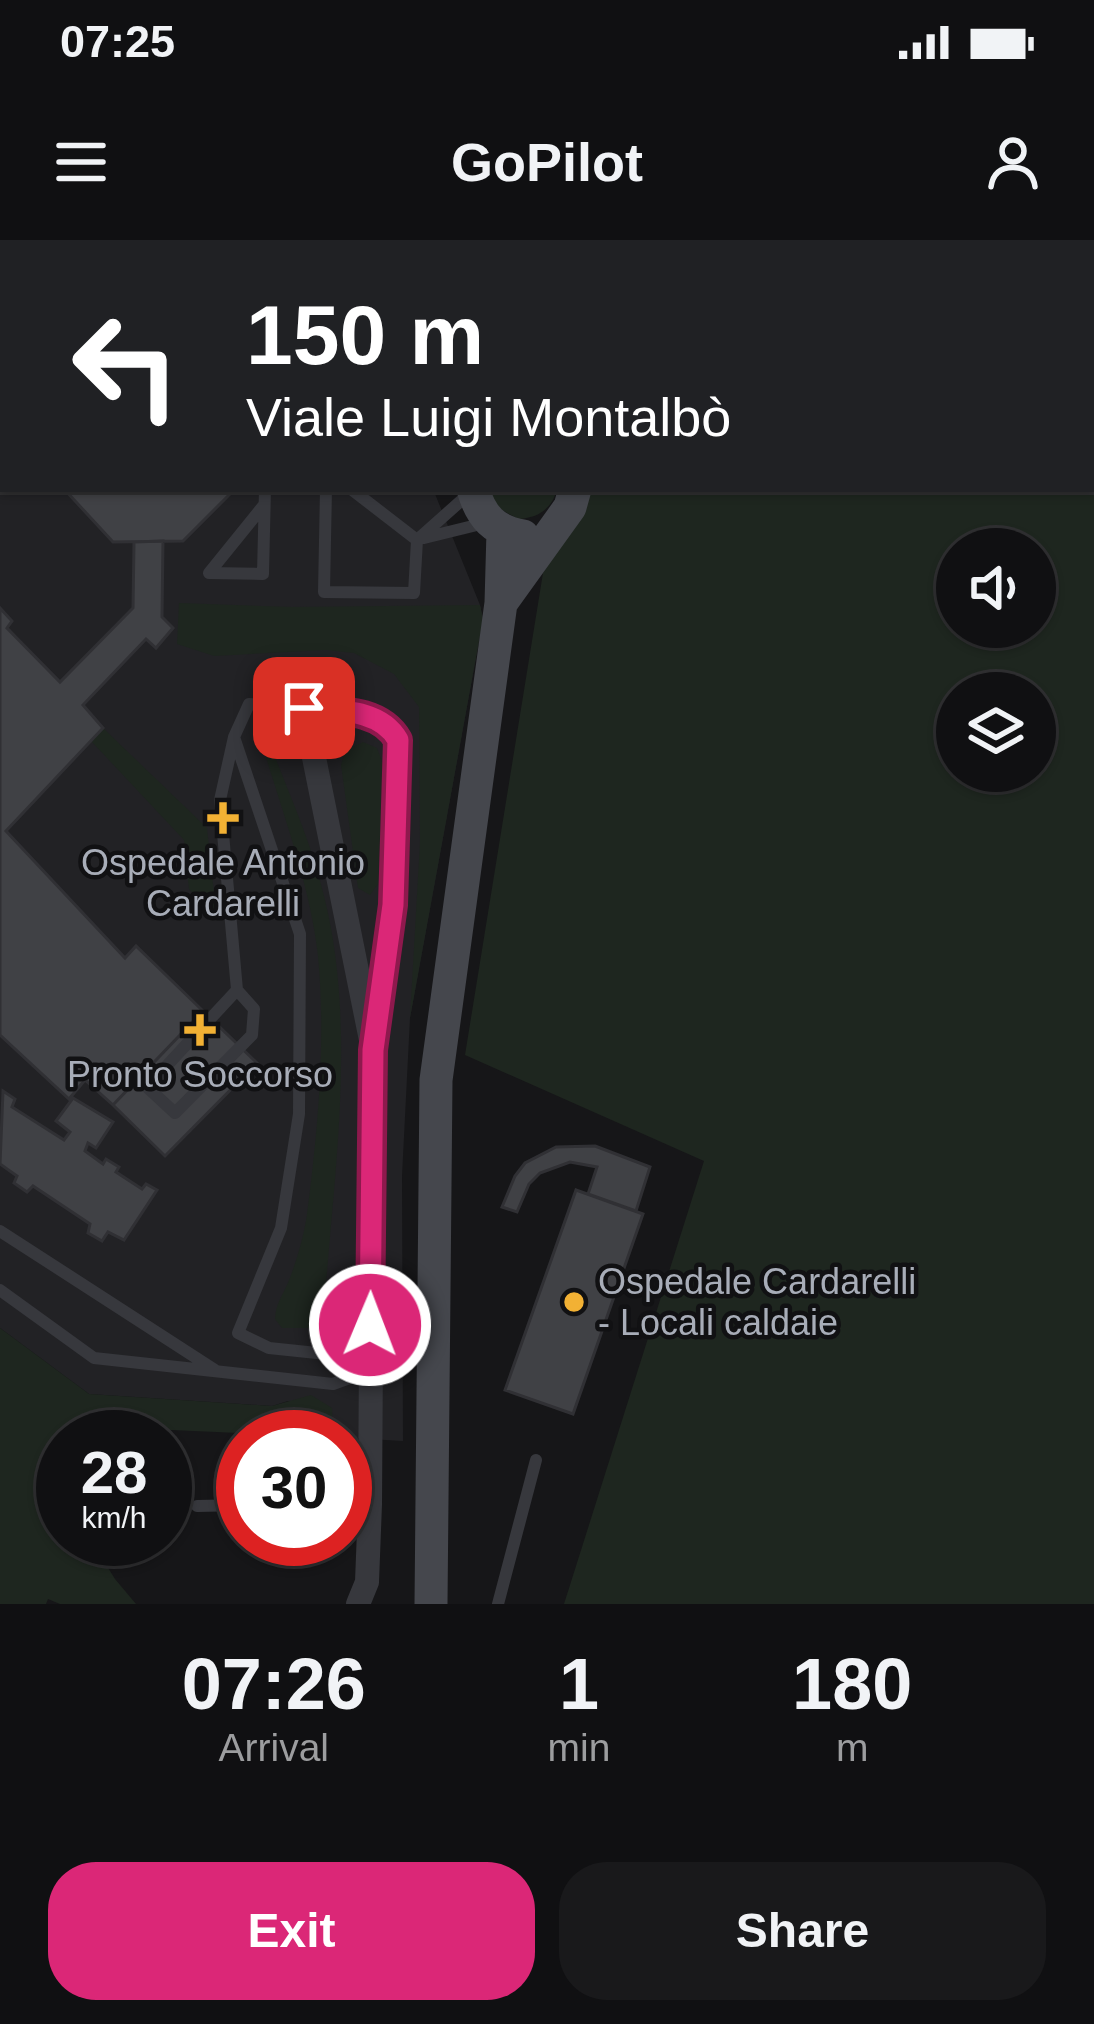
<!DOCTYPE html>
<html lang="en">
<head>
<meta charset="utf-8">
<style>
  :root { --surface:#101012; --page:#19191b; --text:#f1f3f6; --muted:#9c9d9f; --line:#303032; --accent:#db2777 }
  body { margin:0; font-family:Arial,sans-serif; background:var(--page); color:var(--text); height:100vh; display:flex; flex-direction:column; font-size:45px; white-space:nowrap }
  * { box-sizing:border-box; margin:0 }
  p { font-size:39px; color:var(--muted) }
  .icon { flex:none; width:66px; height:66px; fill:none; stroke:currentColor; stroke-width:2; stroke-linecap:round; stroke-linejoin:round }
  .map { position:relative; height:1364px; overflow:hidden }
  .panel { display:flex; flex-direction:column; background:var(--surface); flex:1 }
  .panel>* { flex:none }
  .hud { position:absolute; left:0px; top:0px; width:1095px; height:252px; box-shadow:0 3px 9px #0004,0 0 0 3px var(--line); background:#202124; color:#fff; overflow:hidden }
  .controls { position:absolute; left:936px; top:288px; display:grid; gap:24px }
  .controls a { display:grid; place-items:center; width:120px; height:120px; border-radius:50%; background:var(--surface); box-shadow:0 3px 9px #0004,0 0 0 3px var(--line); font-size:60px }
  .speed { position:absolute; left:36px; top:1170px; display:flex; gap:24px; font-size:60px; font-weight:700; text-align:center }
  .speed>* { display:grid; place-content:center; width:156px; height:156px; border-radius:50%; background:var(--surface); box-shadow:0 3px 9px #0004,0 0 0 3px var(--line); line-height:1 }
  .speed small { font-size:30px; font-weight:400 }
  .speed .limit { border:18px solid #d22; background:#fff; color:#111 }
  .pin { position:absolute; display:grid; place-items:center; width:102px; height:102px; color:#fff; margin:-51px; border-radius:24px; box-shadow:0 6px 18px #0006 }
  .me { position:absolute; width:132px; margin:-66px; rotate:1deg; stroke-linejoin:round; filter:drop-shadow(0 0 9px #0008) }
  .turn { display:flex; align-items:center; gap:42px; height:252px; padding:0 48px; font-size:54px }
  .turn .icon { width:156px; height:156px; stroke-width:2.5 }
  .turn b { display:block; font-size:84px; line-height:102px }
  .eta { display:flex; justify-content:space-evenly; align-items:center; height:204px; text-align:center }
  .eta b { font-size:72px; font-weight:800; line-height:84px }
  .button { display:flex; gap:24px; margin-top:auto; padding:24px 48px }
  .button a { flex:1; height:138px; border-radius:48px; background:var(--accent); color:#fff; font-size:48px; font-weight:800; line-height:138px; text-align:center }
  .button a+a { background:var(--page); color:var(--text) }
  .status { display:flex; justify-content:space-between; align-items:center; height:84px; padding:0 60px; background:var(--surface); direction:ltr }
  .status svg { height:33px; fill:currentColor }
  header { display:flex; justify-content:space-between; align-items:center; height:156px; padding:0 48px; background:var(--surface); font-size:54px; font-weight:800 }
  .map>svg:first-child { display:block }
  .built { fill:#222225 }
  .green { fill:#1e261f; fill-rule:evenodd }
  .building { fill:#404145; stroke:#303034; stroke-width:3 }
  .lines { fill:none; stroke-linecap:round; stroke-linejoin:round }
  .lane { stroke:#37383d; stroke-width:12 }
  .street { stroke:#37383d; stroke-width:24 }
  .secondary { stroke:#45474d; stroke-width:33 }
  .route-casing { stroke:#8e194d; stroke-width:30 }
  .route { stroke:#db2777; stroke-width:21 }
  .poi-dot { fill:#f2b134; stroke:#111113; stroke-width:4.5 }
  .labels { text-anchor:middle; dominant-baseline:central; stroke-width:9; stroke-linejoin:round; paint-order:stroke }
  .poi-label { font-size:36px; fill:#a8adb8; stroke:#111113 }
</style>
</head>
<body>
<div class="status"><b>07:25</b><svg viewBox="0 0 49 12"><path d="M0 12V9h3v3zM5 12V6h3v6zM10 12V3h3v9zM15 12V0h3v12zM26 1h20v11H26zM47 4h2v5h-2z"/></svg></div>
<header><svg class="icon" aria-label="menu" viewBox="0 0 24 24"><path d="M4 6h16M4 12h16M4 18h16"/></svg>GoPilot<svg class="icon" aria-label="person" viewBox="0 0 24 24"><circle cx="12" cy="8" r="4"/><path d="M4 21q1-7 8-7t8 7"/></svg></header>
<div class="map">
<svg width="1094" height="1364" viewBox="0 0 1094 1364">
  <rect width="100%" height="100%" fill="#161618"/>
  <path class="built" d="M0 46 3 249H433L480 365 483 379 410 778 402 936 403 1201 333 1197 334 1186 288 1161 272 1166 89 1154 0 1088Z"/>
  <path class="green" d="M161 0H841L837 3Z
    M880 0H1094V1364H564L704 921 465 815 543 333 590 249H1092V3ZM957 309H1035V387H957ZM957 453H1035V531H957Z
    M489 249H557C552 269 538 278 518 279L497 267Z
    M179 363 292 367 480 365 483 379 410 778 420 602 419 467 394 434 354 413 326 410 214 416 177 404Z
    M103 488 207 588 217 681 189 649 184 600 92 502Z
    M265 491C285 545 311 600 324 656 359 796 331 947 323 1088H282L275 1079C276 1064 281 1058 287 1045 296 1024 304 996 307 974 318 890 326 801 318 716 310 641 279 565 259 493Z
    M363 502 377 508 383 524 378 644 370 655 358 648 341 525 345 511Z
    M0 1088 89 1154 272 1166 311 1155 332 1168 333 1197 103 1187 99 1197H63V1299H90L115 1339 136 1364H60L48 1359 46 1364H0Z"/>
  <path class="building" d="M64 249H232V252L183 301 113 302Z
    M163 301 162 377 173 388 156 408 146 399 83 465 103 488 6 591 125 718 136 706 203 771 113 865 85 840 69 859 0 795V368L12 381 7 388 60 442 133 368 134 302Z
    M203 771 257 823 165 916 113 865Z
    M3 851 15 859 12 867 64 900 70 892 56 881 73 858 113 882 96 908 88 903 85 911 103 924 106 919 119 927 116 932 142 949 146 944 157 950 124 1000 108 992 102 1001 88 993 90 984 33 946 27 952 14 943 17 936 0 924Z
    M595 906 650 927 636 971 588 954 597 927 570 922 540 933 529 944 517 972 502 967 515 936 525 923 556 907Z
    M576 950 643 974 573 1174 505 1150Z"/>
  <g class="lines">
    <path class="lane" d="M0 75 3 76
      M326 249 324 352 414 353 417 300 472 251
      M351 249 417 300
      M424 298 485 283
      M209 333 263 334 265 249
      M209 333 264 265
      M234 497 300 694 299 874 281 988 238 1093 269 1108 336 1115 369 1131
      M237 750 147 847 175 873 252 795 254 769 237 750 220 560 234 497 249 464 304 468
      M0 991 215 1130
      M0 1050 94 1118 333 1144 369 1131
      M345 1264H369
      M197 1266 243 1265
      M498 1364 536 1220"/>
    <path class="street" d="M358 1364 367 1342 370 1264 373 810 393 665 398 500C380 468 337 471 304 468L373 810"/>
    <path class="secondary" d="M130 0 131 3
      M864 3 869 0
      M473 249C481 277 494 291 523 296
      M501 363 570 267 575 249
      M431 1364 436 840 501 363 503 291"/>
  </g>
  <g class="lines">
    <g class="route-casing">
      <path id="route" d="M304 468C337 471 380 468 398 500L393 665 373 810 370 1085"/>
    </g>
    <use href="#route" class="route"/>
  </g>
  <g class="poi-dot">
    <path d="M217 560h12v12h12v12h-12v12h-12v-12h-12v-12h12z"/>
    <path d="M194 772h12v12h12v12h-12v12h-12v-12h-12v-12h12z"/>
    <circle cx="574" cy="1062" r="12"/>
  </g>
  <g class="labels">
    <g class="poi-label">
      <text x="223" y="622">Ospedale Antonio<tspan x="223" dy="41">Cardarelli</tspan></text>
      <text x="200" y="834">Pronto Soccorso</text>
      <text x="598" y="1041" text-anchor="start">Ospedale Cardarelli<tspan x="598" dy="41">- Locali caldaie</tspan></text>
    </g>
  </g>
</svg>
<div class="controls">
<a><svg class="icon" aria-label="sound" viewBox="0 0 24 24"><path d="M4 9h4l5-4v14l-5-4H4zM17 9q2 3 0 6"/></svg></a>
<a><svg class="icon" aria-label="layers" viewBox="0 0 24 24"><path d="M12 4l9 5-9 5-9-5zM3 14l9 5 9-5"/></svg></a>
</div>
<div class="speed"><div>28<small>km/h</small></div><div class="limit">30</div></div>
<div class="pin" style="left:304px;top:468px;background:#d93025"><svg class="icon" aria-label="arrive" viewBox="0 0 24 24"><path d="M6 21V4h12l-3 4 3 4H6"/></svg></div>
<svg class="me" style="left:370px;top:1085px" viewBox="-20 -20 40 40"><circle r="17" fill="#db2777" stroke="#fff" stroke-width="3"/><path d="M0-11L8 9 0 5-8 9z" fill="#fff"/></svg>
<div class="hud">
<div class="turn"><svg class="icon" aria-label="left" viewBox="0 0 24 24"><path d="M17 20v-9H6M10 6l-5 5 5 5"/></svg><div><b>150 m</b>Viale Luigi Montalbò</div></div>
</div>
</div>
<section class="panel">
<div class="eta">
<div><b>07:26</b><p>Arrival</p></div>
<div><b>1</b><p>min</p></div>
<div><b>180</b><p>m</p></div>
</div>
<div class="button"><a>Exit</a><a>Share</a></div>
</section>
</body>
</html>
